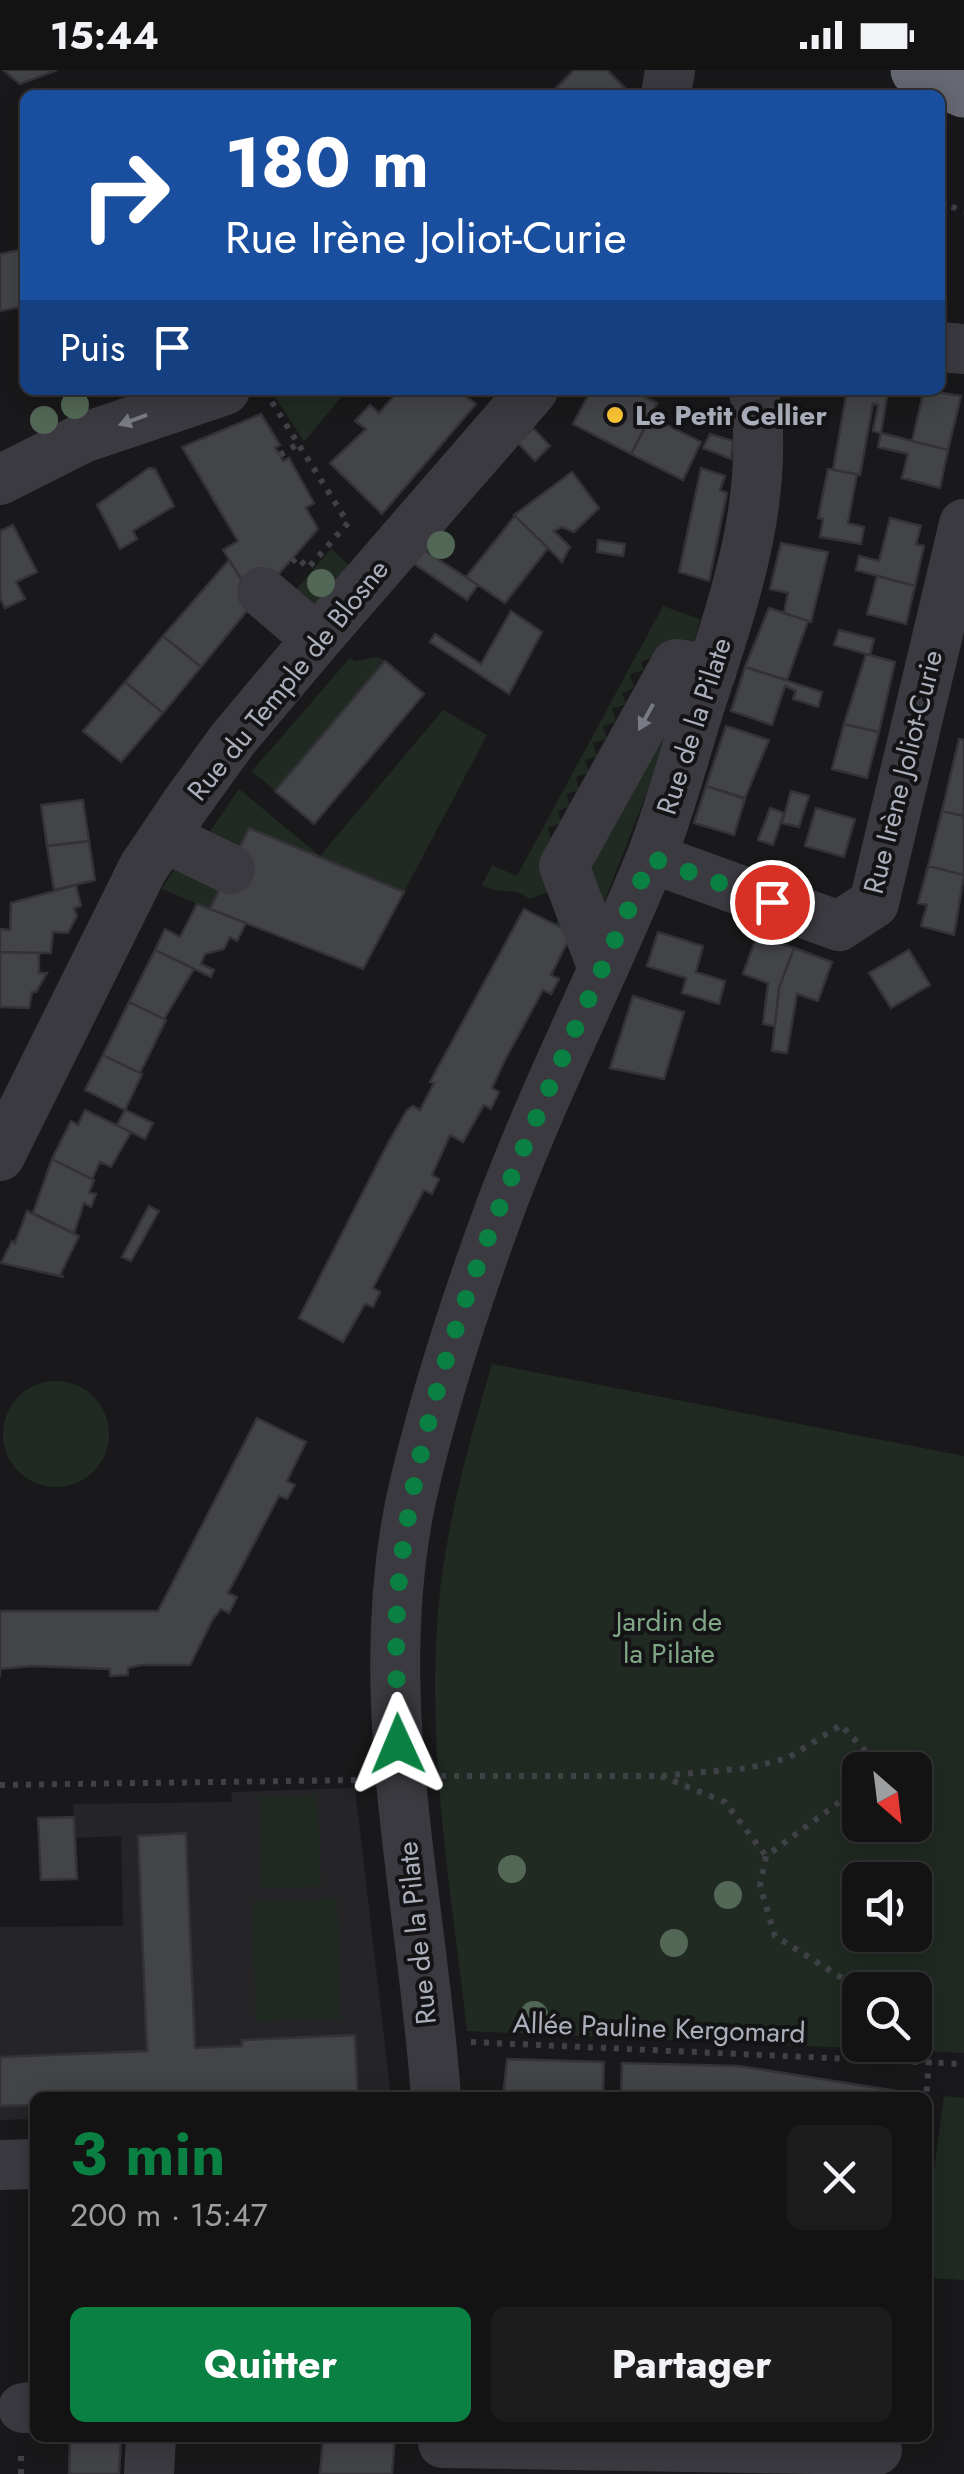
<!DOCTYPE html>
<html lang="fr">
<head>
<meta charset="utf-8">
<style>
  :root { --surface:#131314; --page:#1c1c1d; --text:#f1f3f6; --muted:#9d9ea0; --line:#323234; --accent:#0b8043 }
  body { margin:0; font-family:Jost,sans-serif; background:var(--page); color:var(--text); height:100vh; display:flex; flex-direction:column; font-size:38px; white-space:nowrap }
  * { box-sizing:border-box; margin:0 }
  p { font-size:32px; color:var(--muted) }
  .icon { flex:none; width:55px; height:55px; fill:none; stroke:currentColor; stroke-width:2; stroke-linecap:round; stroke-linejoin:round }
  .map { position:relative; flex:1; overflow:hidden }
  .drawer { position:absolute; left:30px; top:2022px; width:902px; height:350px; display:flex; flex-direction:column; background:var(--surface); border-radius:15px; box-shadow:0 5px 25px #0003,0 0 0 2px var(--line) }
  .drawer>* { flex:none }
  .hud { position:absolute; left:20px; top:20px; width:925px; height:305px; border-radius:15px; box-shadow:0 5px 25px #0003,0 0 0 2px var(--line); background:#1a4fa0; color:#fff; overflow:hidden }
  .needle { width:65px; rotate:152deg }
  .controls { position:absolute; left:842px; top:1682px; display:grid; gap:20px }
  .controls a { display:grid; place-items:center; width:90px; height:90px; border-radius:15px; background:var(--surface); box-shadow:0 5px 25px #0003,0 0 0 2px var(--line); font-size:50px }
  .pin { position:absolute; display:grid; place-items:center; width:85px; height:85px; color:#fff; margin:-42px; border:5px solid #fff; border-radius:50%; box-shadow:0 2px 10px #0007 }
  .me { position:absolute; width:110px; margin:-55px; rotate:359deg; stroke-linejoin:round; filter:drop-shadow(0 0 8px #0008) }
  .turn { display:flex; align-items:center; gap:35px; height:210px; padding:0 40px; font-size:45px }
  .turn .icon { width:130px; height:130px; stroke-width:2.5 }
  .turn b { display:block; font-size:70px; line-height:85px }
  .then { display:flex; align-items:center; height:95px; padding:0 40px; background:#0003; gap:20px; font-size:38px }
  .round { display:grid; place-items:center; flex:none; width:105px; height:105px; border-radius:15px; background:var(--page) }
  .summary { display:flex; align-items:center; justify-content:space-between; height:170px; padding:0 40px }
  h1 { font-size:60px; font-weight:700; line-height:75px; color:var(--accent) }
  .cta { display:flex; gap:20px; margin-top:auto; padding:20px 40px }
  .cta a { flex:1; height:115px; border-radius:15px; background:var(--accent); color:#fff; font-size:40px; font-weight:700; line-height:115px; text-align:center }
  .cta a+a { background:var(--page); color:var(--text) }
  .status { display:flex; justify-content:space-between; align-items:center; height:70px; padding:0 50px; background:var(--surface); direction:ltr }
  .status svg { height:28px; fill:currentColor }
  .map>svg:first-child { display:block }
  .built { fill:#252528 }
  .green { fill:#202a22; fill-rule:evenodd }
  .building { fill:#434448; stroke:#333337; stroke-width:2.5 }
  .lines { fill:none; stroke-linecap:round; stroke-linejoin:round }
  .path { stroke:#404147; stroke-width:6; stroke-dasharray:5 8; stroke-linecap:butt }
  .minor { stroke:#3a3a40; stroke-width:50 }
  .highway { stroke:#666872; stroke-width:55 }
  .tree { fill:#526756 }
  .oneway { fill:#787a84 }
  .route { stroke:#0b8043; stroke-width:18; stroke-dasharray:0 32.4 }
  .poi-dot { fill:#f8c334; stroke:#141416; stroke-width:4 }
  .labels { text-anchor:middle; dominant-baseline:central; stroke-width:8; stroke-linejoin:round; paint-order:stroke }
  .poi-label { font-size:28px; font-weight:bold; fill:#abafbb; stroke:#141416; text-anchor:start }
  .street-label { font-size:28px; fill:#abafbb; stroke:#141416 }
  .park-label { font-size:28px; fill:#81a786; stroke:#141416 }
</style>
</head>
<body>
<div class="status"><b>15:44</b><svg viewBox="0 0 49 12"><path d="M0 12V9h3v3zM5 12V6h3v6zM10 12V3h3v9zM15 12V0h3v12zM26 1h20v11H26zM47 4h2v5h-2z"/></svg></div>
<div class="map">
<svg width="964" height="2404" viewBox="0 0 964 2404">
  <rect width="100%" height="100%" fill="#19191b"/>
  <path class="built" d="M355 1718 391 2027 35 2028V2049L0 2050V1857L123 1856 121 1766 75 1768 73 1734 231 1732 232 1722Z"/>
  <path class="green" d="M281 320H347L304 372 272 322Z
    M331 479 351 497 305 548 286 531Z
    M663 536 700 549 694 572 641 592 644 600 630 604 634 618 622 623 626 634 612 639 616 652 603 656 607 669 593 673 597 686 585 690 589 703 576 707 579 720 566 724 570 736 558 741 561 753 548 758 578 867 555 855 560 846 548 822 529 829C514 815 497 826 482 815L492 795 517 806Z
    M378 587 385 591 275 721 252 701 350 588 355 591Z
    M678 607 658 694 598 848 574 799Z
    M443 640 487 665 404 822 250 758 233 793 202 773 239 719 320 786Z
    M179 791 226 805 210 839 162 819Z
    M492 1294 964 1386V1983L467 1961C452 1828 428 1691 437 1557 442 1468 467 1379 492 1294ZM860 1700H915V1755H860ZM860 1810H915V1865H860ZM860 1920H915V1975H860Z
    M3 1364a53 53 0 1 1 106 0a53 53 0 1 1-106 0Z
    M317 1724 321 1816 262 1818 259 1727Z
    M337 1828 341 1949 256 1952 252 1831Z
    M944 2026 964 2028V2210L928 2208V2143Z"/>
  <path class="building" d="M3 0H57L20 14Z
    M574 0H607L628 21 624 25H559L555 19Z
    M25 179V236L0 241V184Z
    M470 320 465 326 476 334 382 444 330 393 366 359 355 351 370 335 379 343 393 327 386 320Z
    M591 320H630L657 333 631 384 573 354Z
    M847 320H888L881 363 873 361 878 335 873 334 860 405 833 400Z
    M924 320 961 326 948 380 912 371Z
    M261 344 280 375 275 378 280 385 283 391 289 388 314 433 306 438 318 459 255 531 223 480 238 471 182 377Z
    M651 347 701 372 683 410 631 384Z
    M533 358 550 376 535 391 518 373Z
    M881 363 948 380 940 418 902 408 908 384 878 377Z
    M710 364 733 371 731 389 703 378Z
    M149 398 155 399 174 436 133 461 137 469 120 479 97 435Z
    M701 398 725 406 720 420 727 423 709 511 679 502Z
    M828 399 857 404 848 453 864 457 861 474 820 467 823 449 818 448Z
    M572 402 599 438 574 462 562 457 554 461 570 477 562 492 514 445Z
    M515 446 548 478 505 533 466 507Z
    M890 448 921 456 916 474 924 476 915 516 856 500 859 486 879 491Z
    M13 455 37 502 16 512 25 529 5 538 0 528V461Z
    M598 470 625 474 623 486 597 482Z
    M781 473 828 482 811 552 784 543 788 523 770 519Z
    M424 480 478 515 467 530 413 493Z
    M229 490 255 531 201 597 163 566Z
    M877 506 915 516 906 554 867 544Z
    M769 538 808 551 787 610 745 597Z
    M511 541 542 562 509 624 430 572 435 564 481 594Z
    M839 560 874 569 870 585 834 575Z
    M163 566 201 597 163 643 125 612Z
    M866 584 895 592 879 662 844 654Z
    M385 591 424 624 314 754 275 721Z
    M745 597 822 622 818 637 793 629 796 621 785 616 772 655 731 641Z
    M125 612 163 643 121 692 83 661Z
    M844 654 879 662 867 708 832 699Z
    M726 656 769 670 745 728 706 716Z
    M959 669 964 670V746L942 741Z
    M706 716 745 729 734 765 694 753Z
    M791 721 809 726 799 757 782 753Z
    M83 730 89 771 47 776 41 735Z
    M770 738 784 743 773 775 758 770Z
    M816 738 855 749 844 787 805 776Z
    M942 741 964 746V805L928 796Z
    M249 758 404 822 363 899 210 839Z
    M89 771 95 810 54 820 47 776Z
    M928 796 964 805 954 865 921 856 927 835 918 833Z
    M76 815 81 836 74 838 77 846 68 863 53 862 51 883 0 882V859L10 860 11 833Z
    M197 834 246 853 237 871 230 867 224 879 205 884 201 894 214 900 211 907 155 880 165 859 180 867Z
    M524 839 572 863 551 905 559 909 551 924 543 920 506 988 492 1018 499 1022 491 1039 484 1035 463 1072 450 1065 432 1105 439 1109 432 1124 424 1120 373 1218 380 1222 373 1237 365 1234 343 1272 299 1248 388 1073 407 1040 413 1036 420 1040 434 1013 430 1012Z
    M658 862 703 876 696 902 725 911 719 934 682 923 686 908 647 896Z
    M757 865 794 878 779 918 775 956 763 954 768 913 743 904Z
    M794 878 832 892 818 931 797 924 787 983 772 981 779 918Z
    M155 880 194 899 164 949 129 932Z
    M909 880 930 915 891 938 869 903Z
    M0 882 39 883V903H47L36 922H32L29 938 0 937Z
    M633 926 684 942 664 1009 610 998Z
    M129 932 166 950 140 1003 103 985Z
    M103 985 142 1004 125 1040 85 1020Z
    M85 1040 131 1062 111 1097 100 1092 92 1109 52 1089 71 1051 78 1055Z
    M125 1040 153 1053 145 1069 117 1055Z
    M52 1089 94 1110 89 1123 96 1124 91 1137 84 1133 74 1163 33 1143Z
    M149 1136 159 1141 131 1191 122 1187Z
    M27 1141 79 1166 60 1205 64 1207 1 1193 12 1171 15 1173Z
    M257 1348 306 1372 287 1411 295 1415 287 1429 279 1426 228 1523 237 1527 229 1543 221 1539 213 1549 190 1595H141L128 1598V1605L110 1606V1599L32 1596 0 1599V1607V1541H158Z
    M74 1747 77 1809 41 1810 38 1748Z
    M186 1763 195 1978 242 1976V1970L355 1965 358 2028H35V2035L0 2036V1987L147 1981 138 1766Z
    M507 1989 604 1992 603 2024H621L622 1993 739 1996 897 2021 896 2028H503Z
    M70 2368H121L119 2404H69Z
    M323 2368H395L392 2404H320Z"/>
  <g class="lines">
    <path class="path" d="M940 131 964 142
      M265 321 348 453 308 498 297 487 292 492
      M280 385 298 374
      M441 1706H660L749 1698 788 1688 841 1655 883 1700
      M661 1706 725 1732 766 1786
      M0 1715 359 1710
      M860 1717 766 1786 760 1816 775 1866 861 1920
      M915 1954 929 1992 926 2028
      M471 1972 964 1994
      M21 2404V2379"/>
    <path class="minor" d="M666 25 670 0
      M940 277 964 279
      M0 410 83 368 225 320
      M262 522 317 569
      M164 767 230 799
      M651 788 839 856 874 833 964 454
      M603 899 564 796 676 594 712 600
      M0 1086 143 798 186 734 233 669 317 569 533 320
      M436 2028C422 1822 365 1612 416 1408 439 1313 470 1219 504 1128 547 1015 603 905 649 793 670 741 684 685 701 632 734 532 771 427 754 320
      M0 2095 35 2094
      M23 2338 35 2337
      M443 2373 877 2380
      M149 2404 151 2368"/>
    <path class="highway" d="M918 0 964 20"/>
  </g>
  <g class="tree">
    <circle cx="75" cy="335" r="14"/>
    <circle cx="44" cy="350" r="14"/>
    <circle cx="441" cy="475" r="14"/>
    <circle cx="321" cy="513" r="14"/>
    <circle cx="512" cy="1799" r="14"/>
    <circle cx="728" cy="1825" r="14"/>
    <circle cx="674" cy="1873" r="14"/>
    <circle cx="534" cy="1945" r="14"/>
  </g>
  <defs><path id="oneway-solid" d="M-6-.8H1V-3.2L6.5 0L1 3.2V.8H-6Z" transform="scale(2.5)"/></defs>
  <g class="oneway">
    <use href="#oneway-solid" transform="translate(133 350) rotate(160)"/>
    <use href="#oneway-solid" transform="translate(646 647) rotate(119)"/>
  </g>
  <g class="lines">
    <path class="route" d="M398 1674C397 1611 393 1548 402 1485 436 1241 554 1012 651 788L772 832"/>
  </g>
  <circle class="poi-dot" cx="615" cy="345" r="10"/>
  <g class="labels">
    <g class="poi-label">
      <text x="635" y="345">Le Petit Cellier</text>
    </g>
    <g class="street-label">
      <text transform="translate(288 610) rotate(-51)">Rue du Temple de Blosne</text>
      <text transform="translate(694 656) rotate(-72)">Rue de la Pilate</text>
      <text transform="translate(903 702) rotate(-76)">Rue Irène Joliot-Curie</text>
      <text transform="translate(417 1863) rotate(-96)">Rue de la Pilate</text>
      <text transform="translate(659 1958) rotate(2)">Allée Pauline Kergomard</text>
    </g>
    <g class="park-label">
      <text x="669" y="1551">Jardin de<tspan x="669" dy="32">la Pilate</tspan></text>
    </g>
  </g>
</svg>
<div class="controls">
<a><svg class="needle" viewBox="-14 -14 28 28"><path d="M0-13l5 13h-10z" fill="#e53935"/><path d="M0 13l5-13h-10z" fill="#9d9ea0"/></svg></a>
<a><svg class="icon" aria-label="sound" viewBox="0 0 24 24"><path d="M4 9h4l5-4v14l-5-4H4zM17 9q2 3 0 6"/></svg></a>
<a><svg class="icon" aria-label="search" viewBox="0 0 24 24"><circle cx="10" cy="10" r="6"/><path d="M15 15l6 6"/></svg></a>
</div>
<div class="pin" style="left:772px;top:832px;background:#d93025"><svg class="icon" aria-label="arrive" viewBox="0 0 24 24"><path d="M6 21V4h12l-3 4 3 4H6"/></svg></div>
<svg class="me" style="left:398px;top:1674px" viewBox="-20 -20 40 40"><path d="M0-17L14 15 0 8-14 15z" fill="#0b8043" stroke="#fff" stroke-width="4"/></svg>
<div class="hud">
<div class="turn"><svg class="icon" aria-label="right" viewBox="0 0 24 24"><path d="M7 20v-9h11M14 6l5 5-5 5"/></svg><div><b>180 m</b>Rue Irène Joliot-Curie</div></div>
<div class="then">Puis<svg class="icon" aria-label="arrive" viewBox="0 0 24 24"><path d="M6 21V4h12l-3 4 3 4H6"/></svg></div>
</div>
<section class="drawer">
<div class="summary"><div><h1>3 min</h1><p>200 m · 15:47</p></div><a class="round"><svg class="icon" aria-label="close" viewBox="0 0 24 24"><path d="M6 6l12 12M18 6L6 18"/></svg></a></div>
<div class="cta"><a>Quitter</a><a>Partager</a></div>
</section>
</div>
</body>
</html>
